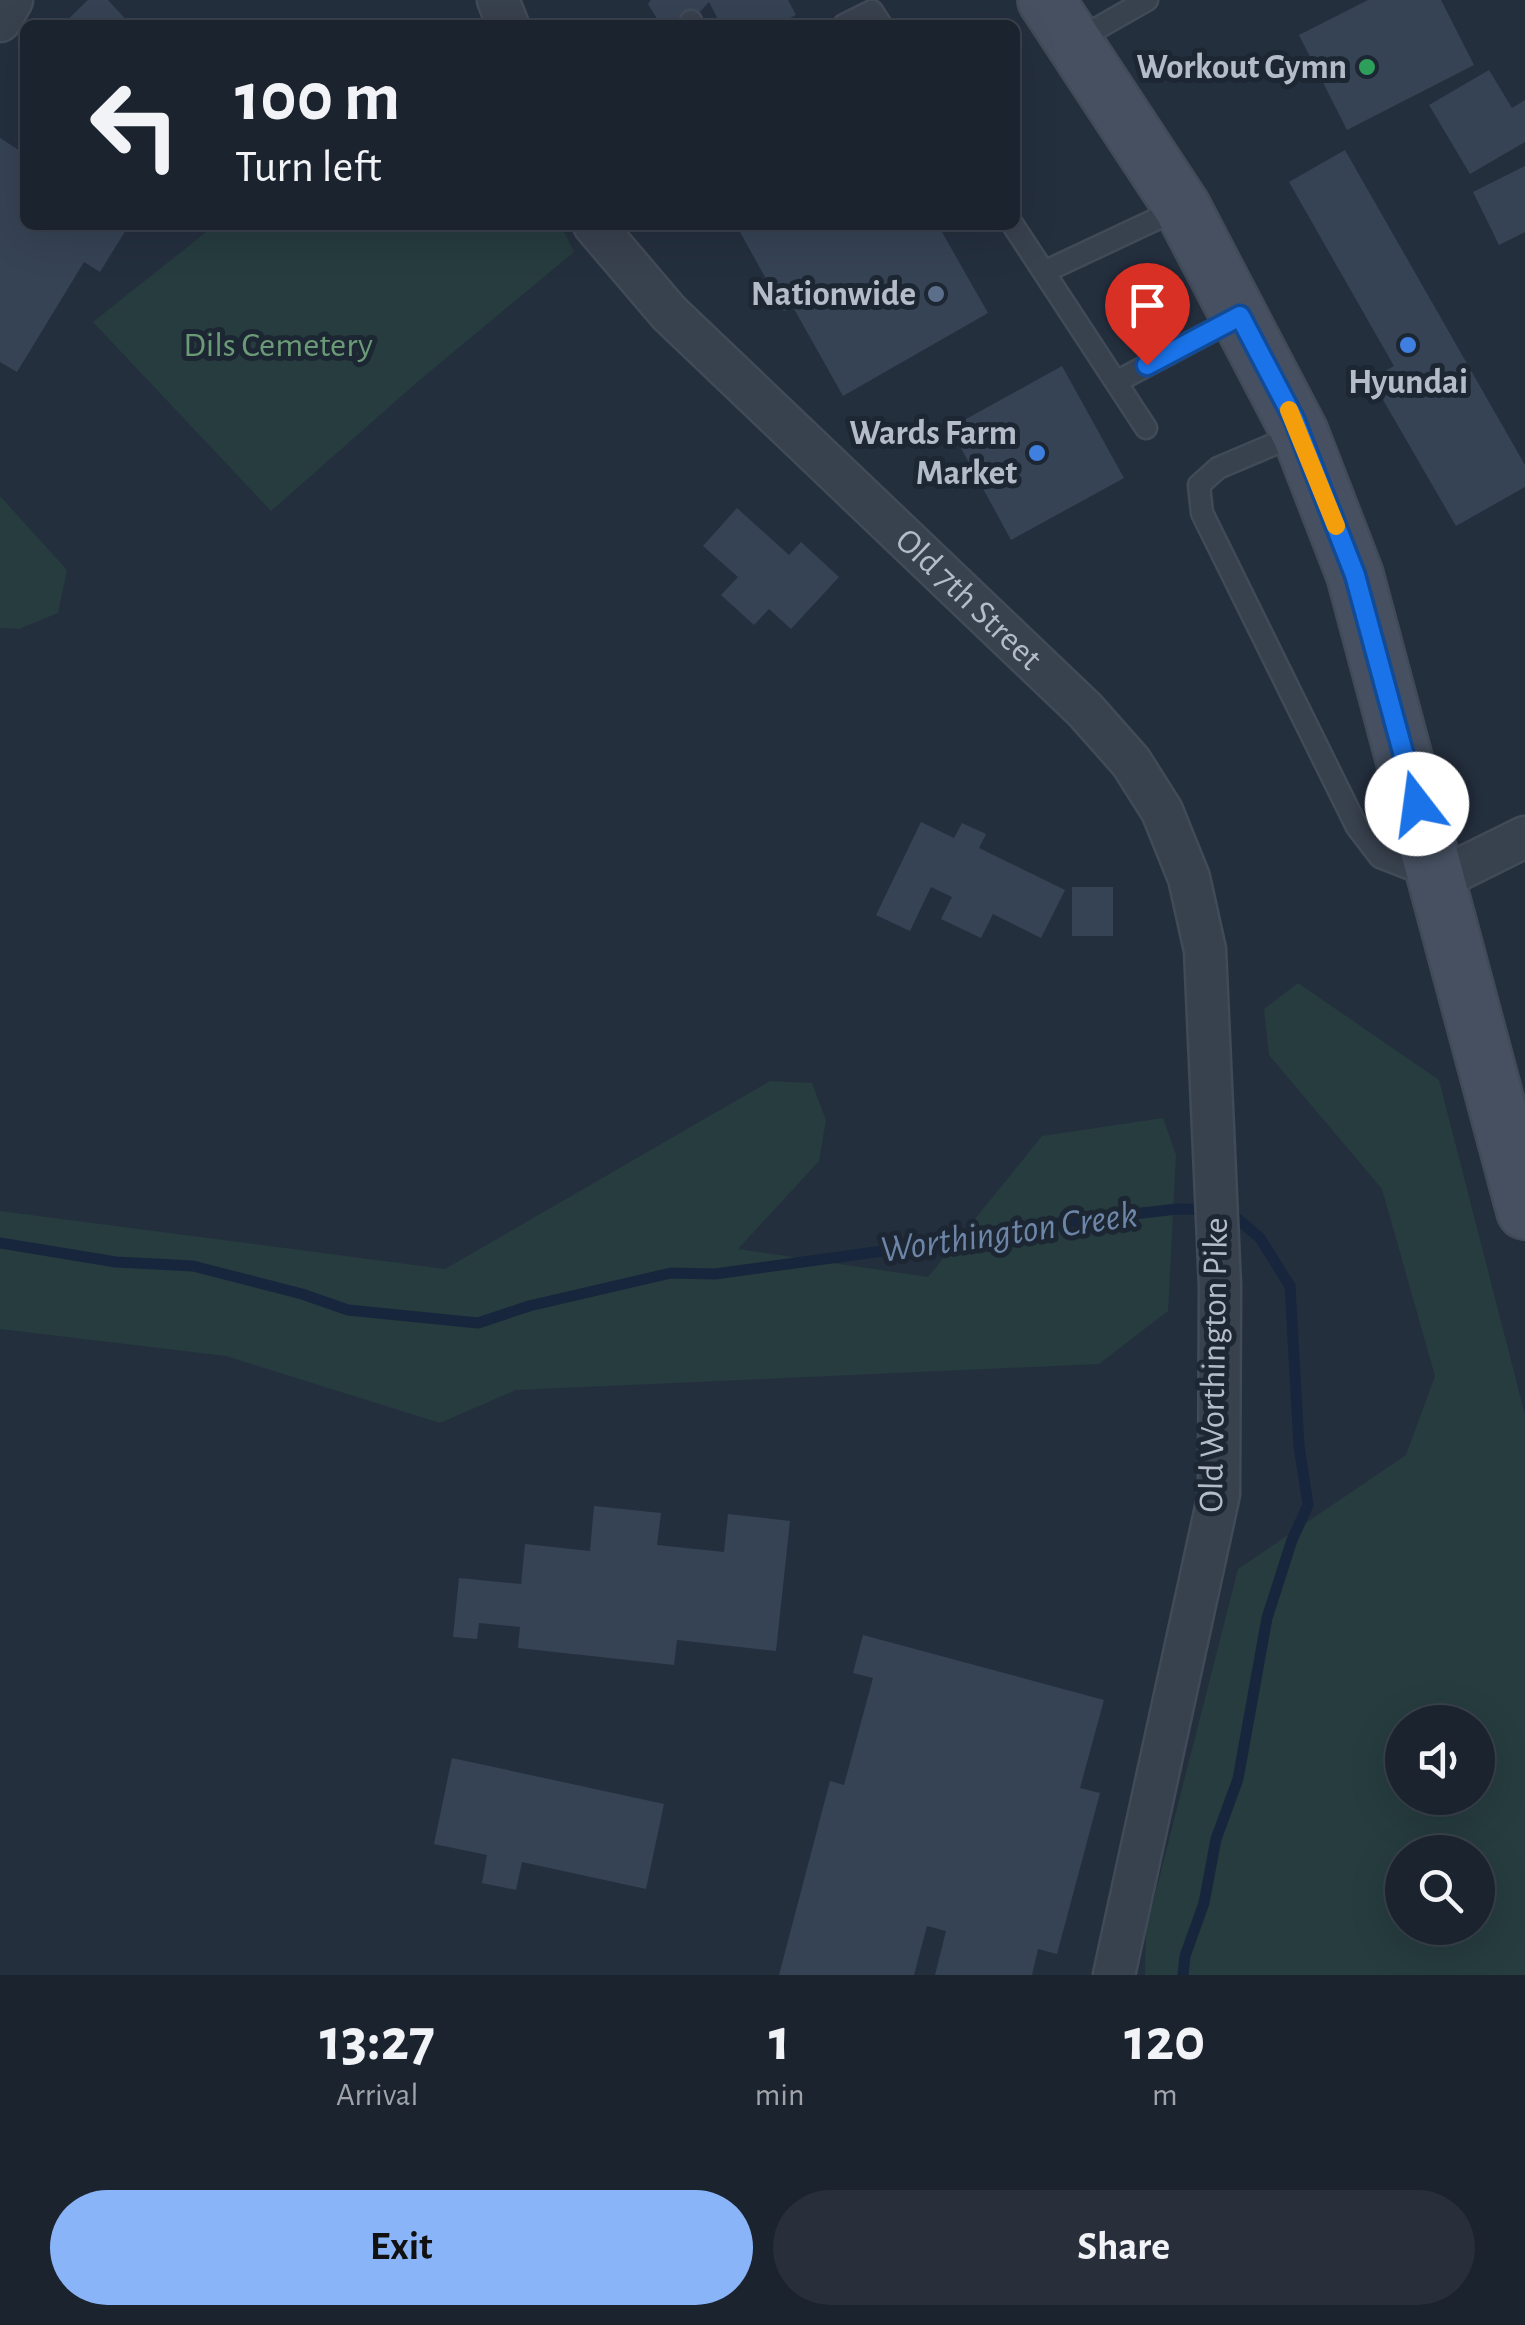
<!DOCTYPE html>
<html lang="en">
<head>
<meta charset="utf-8">
<style>
  :root { --surface:#1b232e; --page:#282f3a; --text:#f1f3f6; --muted:#a0a4aa; --line:#39404a; --accent:#8ab4f8 }
  body { margin:0; font-family:"Alegreya Sans",sans-serif; background:var(--page); color:var(--text); height:100vh; display:flex; flex-direction:column; font-size:38px; white-space:nowrap }
  * { box-sizing:border-box; margin:0 }
  p { font-size:32px; color:var(--muted) }
  .icon { flex:none; width:55px; height:55px; fill:none; stroke:currentColor; stroke-width:2; stroke-linecap:round; stroke-linejoin:round }
  .map { position:relative; height:1975px; overflow:hidden }
  .details { display:flex; flex-direction:column; background:var(--surface); flex:1 }
  .details>* { flex:none }
  .hud { position:absolute; left:20px; top:20px; width:1000px; height:210px; border-radius:15px; box-shadow:0 10px 40px #0002,0 0 0 2px var(--line); background:#1b232e; color:var(--text); overflow:hidden }
  .controls { position:absolute; left:1385px; top:1705px; display:grid; gap:20px }
  .controls a { display:grid; place-items:center; width:110px; height:110px; border-radius:50%; background:var(--surface); box-shadow:0 10px 40px #0002,0 0 0 2px var(--line); font-size:50px }
  .pin { position:absolute; display:grid; place-items:center; width:85px; height:85px; color:#fff; margin:-102px -42px; border-radius:50% 50% 50% 0; rotate:-45deg; box-shadow:0 0 10px #0007 }
  .pin .icon { rotate:45deg }
  .me { position:absolute; width:110px; margin:-55px; rotate:345deg; stroke-linejoin:round; filter:drop-shadow(0 0 8px #0008) }
  .turn { display:flex; align-items:center; gap:35px; height:210px; padding:0 50px; font-size:45px }
  .turn .icon { width:130px; height:130px; stroke-width:2.5 }
  .turn b { display:block; font-size:70px; line-height:85px }
  .eta { display:flex; justify-content:space-evenly; align-items:center; height:170px; text-align:center }
  .eta b { font-size:60px; font-weight:700; line-height:70px }
  .primary-button { display:flex; gap:20px; margin-top:auto; padding:20px 50px }
  .primary-button a { flex:1; height:115px; border-radius:60px; background:var(--accent); color:#111; font-size:40px; font-weight:700; line-height:115px; text-align:center }
  .primary-button a+a { background:var(--page); color:var(--text) }
  .map>svg:first-child { display:block }
  .green { fill:#263c3f; fill-rule:evenodd }
  .lines { fill:none; stroke-linecap:round; stroke-linejoin:round }
  .stream { stroke:#17263c; stroke-width:11 }
  .building { fill:#364354 }
  .service-casing { stroke:#414a57; stroke-width:25 }
  .minor-casing { stroke:#414a57; stroke-width:45 }
  .secondary-casing { stroke:#414a57; stroke-width:60 }
  .service { stroke:#38414e; stroke-width:20 }
  .minor { stroke:#38414e; stroke-width:40 }
  .secondary { stroke:#465061; stroke-width:55 }
  .route-casing { stroke:#114b97; stroke-width:25 }
  .route { stroke:#1a73e8; stroke-width:18 }
  .slow { stroke:#f59e0b; stroke-width:18 }
  .leisure-dot { fill:#2e9e5b; stroke:#1d2633; stroke-width:4 }
  .service-dot { fill:#5c6f8a; stroke:#1d2633; stroke-width:4 }
  .shop-dot { fill:#3f7fe0; stroke:#1d2633; stroke-width:4 }
  .labels { text-anchor:middle; dominant-baseline:central; stroke-width:10; stroke-linejoin:round; paint-order:stroke }
  .poi-label { font-size:35px; font-weight:bold; fill:#b4bcc9; stroke:#1d2633; text-anchor:end }
  .park-label { font-size:35px; fill:#6b9a76; stroke:#1d2633 }
  .street-label { font-size:35px; fill:#b4bcc9; stroke:#1d2633 }
  .water-label { font-size:38px; font-style:italic; fill:#6d86a8; stroke:#1d2633 }
</style>
</head>
<body>
<div class="map">
<svg width="1525" height="1975" viewBox="0 0 1525 1975">
  <rect width="100%" height="100%" fill="#242f3e"/>
  <path class="green" d="M215 225H561L574 252 422 378 271 511 93 322Z
    M0 496 67 570 58 613 19 629 0 628Z
    M1298 983 1439 1080 1525 1415V1975H1145L1146 1930 1238 1569 1406 1455 1435 1376 1382 1189 1269 1055 1264 1009ZM1478 1722V1798H1402V1722ZM1478 1852V1928H1402V1852Z
    M770 1081 812 1083 826 1120 819 1161 738 1249 928 1277 1042 1136 1163 1118 1176 1155 1168 1311 1099 1364 516 1390 440 1423 226 1356 0 1329V1211L445 1269Z"/>
  <g class="lines">
    <path class="stream" d="M0 1243 116 1262 193 1266 302 1294 348 1310 478 1323 529 1306 671 1273 715 1274 890 1250 981 1233 1116 1216 1177 1209 1227 1210 1260 1238 1290 1286 1299 1446 1308 1505 1292 1540 1267 1618 1238 1779 1216 1839 1204 1903 1185 1956 1183 1975"/>
  </g>
  <path class="building" d="M88 0H108L131 25H62Z
    M651 0H788L796 15 776 25H721L709 2 688 25H661L648 4Z
    M1368 0H1441L1474 65 1347 130 1299 35Z
    M1489 70 1512 108 1525 100V142L1470 174 1429 105Z
    M0 138 25 154V225H129L100 272 84 262 17 372 0 362Z
    M1345 150 1525 465V487L1456 526 1371 379 1394 366 1289 182Z
    M1525 166V232L1499 245 1473 192Z
    M736 225H938L988 313 843 396 793 307 784 311Z
    M1062 366 1124 478 1011 540 950 428Z
    M737 508 789 555 801 542 839 577 791 629 769 609 754 625 721 595 738 577 703 546Z
    M921 822 954 838 962 823 986 834 979 848 1065 890 1041 938 993 914 981 938 941 919 952 897 931 887 910 931 876 915Z
    M1072 887H1113V936H1072Z
    M594 1506 661 1513 657 1545 724 1552 728 1514 790 1521 776 1651 677 1640 674 1665 518 1648 520 1627 479 1623 477 1639 453 1637 459 1578 521 1584 525 1544 590 1551Z
    M863 1635 1104 1700 1080 1788 1100 1793 1057 1954 1038 1949 1032 1975H935L946 1931 927 1926 914 1975H779L830 1781 844 1785 873 1678 853 1673Z
    M452 1758 664 1804 646 1889 522 1862 516 1890 482 1883 487 1855 434 1844Z"/>
  <g class="lines">
    <g class="service-casing">
      <path id="service" d="M691 21 692 25
        M844 25 872 11 881 25
        M1075 41 1147 0
        M1013 225 1146 428
        M1044 272 1178 209
        M1116 382 1238 317
        M1298 434 1218 468 1199 485 1202 513 1357 827 1380 857 1429 876"/>
    </g>
    <g class="minor-casing">
      <g id="minor">
        <path d="M498 0 508 25"/>
        <path d="M0 21 12 0"/>
        <path id="s1" d="M594 225 669 313 1085 710 1131 762 1162 811 1189 878 1205 950 1220 1286 1219 1494 1114 1975"/>
        <path d="M1438 880 1525 837"/>
      </g>
    </g>
    <g class="secondary-casing">
      <path id="secondary" d="M1046 0 1182 207 1300 433 1355 575 1525 1211"/>
    </g>
    <use href="#service" class="service"/>
    <use href="#minor" class="minor"/>
    <use href="#secondary" class="secondary"/>
  </g>
  <g class="lines">
    <g class="route-casing">
      <path id="route" d="M1147 365 1240 316 1294 419 1355 575 1417 804"/>
    </g>
    <use href="#route" class="route"/>
    <path class="slow" d="M1289 410 1336 526"/>
  </g>
  <circle class="leisure-dot" cx="1367" cy="67" r="10"/>
  <circle class="service-dot" cx="936" cy="294" r="10"/>
  <g class="shop-dot">
    <circle cx="1408" cy="345" r="10"/>
    <circle cx="1037" cy="453" r="10"/>
  </g>
  <g class="labels">
    <g class="poi-label">
      <text x="1347" y="67">Workout Gymn</text>
      <text x="916" y="294">Nationwide</text>
      <text x="1408" y="382" text-anchor="middle">Hyundai</text>
      <text x="1017" y="433">Wards Farm<tspan x="1017" dy="40">Market</tspan></text>
    </g>
    <g class="park-label">
      <text x="278" y="345">Dils Cemetery</text>
    </g>
    <g class="street-label">
      <text stroke="none"><textPath href="#s1" startOffset="530">Old 7th Street</textPath></text>
      <text transform="translate(1214 1365) rotate(-89)">Old Worthington Pike</text>
    </g>
    <g class="water-label">
      <text transform="translate(1009 1233) rotate(-8)">Worthington Creek</text>
    </g>
  </g>
</svg>
<div class="controls">
<a><svg class="icon" aria-label="sound" viewBox="0 0 24 24"><path d="M4 9h4l5-4v14l-5-4H4zM17 9q2 3 0 6"/></svg></a>
<a><svg class="icon" aria-label="search" viewBox="0 0 24 24"><circle cx="10" cy="10" r="6"/><path d="M15 15l6 6"/></svg></a>
</div>
<div class="pin" style="left:1147px;top:365px;background:#d93025"><svg class="icon" aria-label="arrive" viewBox="0 0 24 24"><path d="M6 21V4h12l-3 4 3 4H6"/></svg></div>
<svg class="me" style="left:1417px;top:804px" viewBox="-20 -20 40 40"><circle r="19" fill="#fff"/><path d="M0-13L10 11 0 6-10 11z" fill="#1a73e8"/></svg>
<div class="hud">
<div class="turn"><svg class="icon" aria-label="left" viewBox="0 0 24 24"><path d="M17 20v-9H6M10 6l-5 5 5 5"/></svg><div><b>100 m</b>Turn left</div></div>
</div>
</div>
<section class="details">
<div class="eta">
<div><b>13:27</b><p>Arrival</p></div>
<div><b>1</b><p>min</p></div>
<div><b>120</b><p>m</p></div>
</div>
<div class="primary-button"><a>Exit</a><a>Share</a></div>
</section>
</body>
</html>
